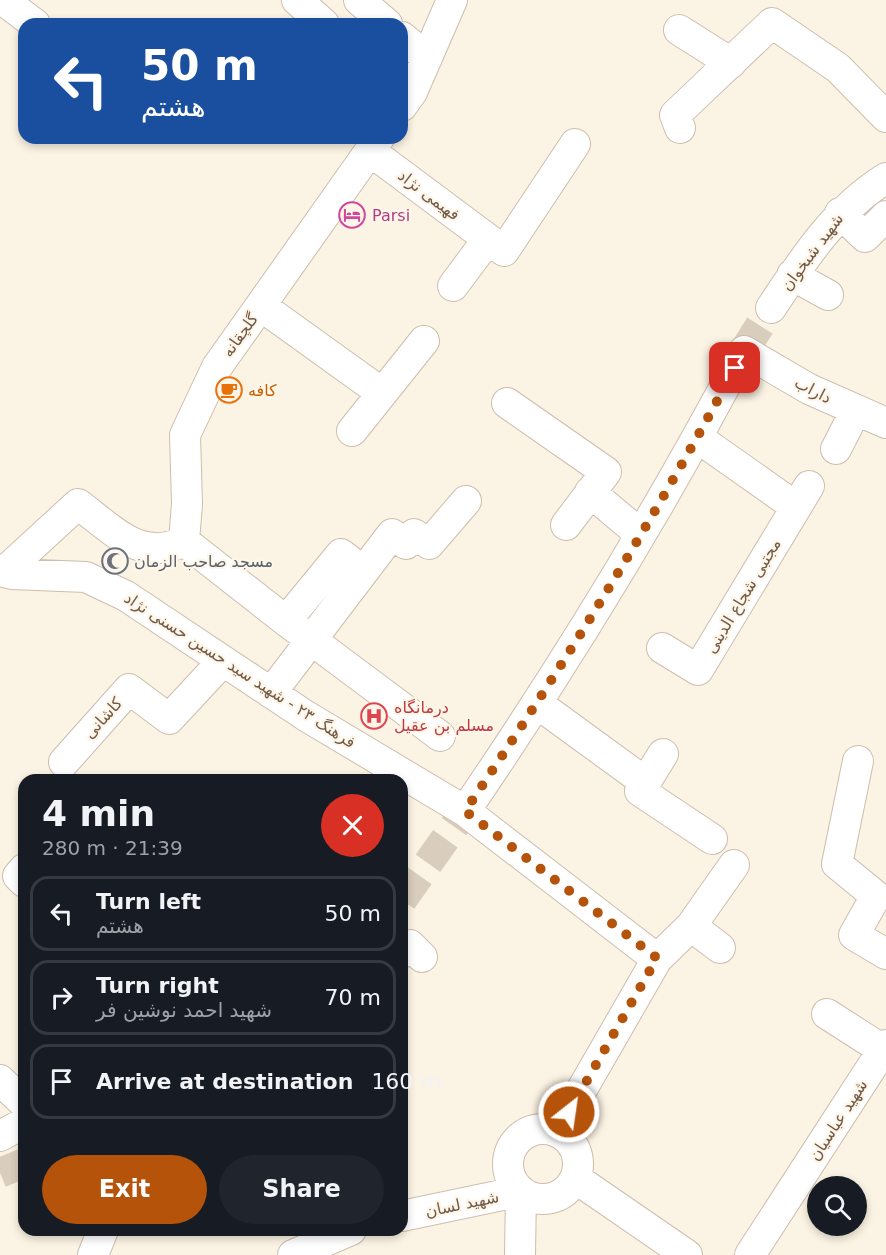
<!DOCTYPE html>
<html lang="en">
<head>
<meta charset="utf-8">
<style>
  :root { --surface:#171b24; --page:#20242c; --text:#f1f3f6; --muted:#9ea1a6; --line:#363941; --accent:#b45309 }
  body { margin:0; font-family:"DejaVu Sans",Vazirmatn,sans-serif; background:var(--page); color:var(--text); height:100vh; display:flex; flex-direction:column; font-size:22px; white-space:nowrap }
  * { box-sizing:border-box; margin:0 }
  p { font-size:20px; color:var(--muted) }
  .icon { flex:none; width:33px; height:33px; fill:none; stroke:currentColor; stroke-width:2; stroke-linecap:round; stroke-linejoin:round }
  .map { position:relative; flex:1; overflow:hidden }
  .details { position:absolute; left:18px; top:774px; width:390px; height:462px; display:flex; flex-direction:column; background:var(--surface); border-radius:18px; box-shadow:0 3px 9px #0003 }
  .details>* { flex:none }
  .top-card { position:absolute; left:18px; top:18px; width:390px; height:126px; border-radius:18px; box-shadow:0 3px 9px #0003; background:#1a4fa0; color:#fff; overflow:hidden }
  .buttons { position:absolute; left:807px; top:1176px; display:grid; gap:12px }
  .buttons a { display:grid; place-items:center; width:60px; height:60px; border-radius:50%; background:var(--surface); box-shadow:0 3px 9px #0003; font-size:30px }
  .pin { position:absolute; display:grid; place-items:center; width:51px; height:51px; color:#fff; margin:-26px; border-radius:12px; box-shadow:0 3px 9px #0006 }
  .me { position:absolute; width:66px; margin:-33px; rotate:30deg; stroke-linejoin:round; filter:drop-shadow(0 0 4px #0008) }
  .turn { display:flex; align-items:center; gap:21px; height:126px; padding:0 24px; font-size:27px }
  .turn .icon { width:78px; height:78px; stroke-width:2.5 }
  .turn b { display:block; font-size:42px; line-height:51px }
  .round { display:grid; place-items:center; flex:none; width:63px; height:63px; border-radius:32px; background:var(--page) }
  .head { display:flex; align-items:center; justify-content:space-between; height:102px; padding:0 24px }
  h1 { font-size:36px; font-weight:700; line-height:45px }
  .button { display:flex; gap:12px; margin-top:auto; padding:12px 24px }
  .button a { flex:1; height:69px; border-radius:36px; background:var(--accent); color:#fff; font-size:24px; font-weight:700; line-height:69px; text-align:center }
  .button a+a { background:var(--page); color:var(--text) }
  ul { padding:0; list-style:none }
  li { display:flex; align-items:center; gap:18px; height:75px; margin:0 12px 9px; padding:0 12px; border:3px solid var(--line); border-radius:18px }
  li div { flex:1 }
  li b { display:block; font-size:22px }
  li em { font-style:normal }
  .map>svg:first-child { display:block }
  .lines { fill:none; stroke-linecap:round; stroke-linejoin:round }
  .minor-tunnel { stroke:#d9cdbd; stroke-width:30; stroke-dasharray:30 15; stroke-linecap:butt }
  .minor-casing { stroke:#cebdad; stroke-width:32 }
  .minor { stroke:#fff; stroke-width:30 }
  .route { stroke:#b45309; stroke-width:10; stroke-dasharray:0 18 }
  .labels { text-anchor:middle; dominant-baseline:central; stroke-width:4.5; stroke-linejoin:round; paint-order:stroke }
  .street-label { font-size:16px; fill:#725a4a; stroke:#fef7e9 }
  .hotel-label { font-size:16px; fill:#b23c85; stroke:#fef7e9; text-anchor:start }
  .food-label { font-size:16px; fill:#c56008; stroke:#fef7e9; text-anchor:start }
  .worship-label { font-size:16px; fill:#5b616d; stroke:#fef7e9; text-anchor:start }
  .health-label { font-size:16px; fill:#be3a42; stroke:#fef7e9; text-anchor:start }
</style>
</head>
<body>
<div class="map">
<svg width="886" height="1255" viewBox="0 0 886 1255">
  <rect width="100%" height="100%" fill="#fbf3e3"/>
  <g class="lines">
    <path class="minor-tunnel" d="M744 351 771 308
      M402 900 465 811
      M0 1173 24 1163"/>
    <g class="minor-casing">
      <path id="minor" d="M3 0 35 24
        M297 0 324 24
        M359 0 387 24
        M679 30 731 63
        M402 37 427 58
        M402 106 412 92 452 0
        M680 128 675 115 772 23 838 68 886 117
        M370 151 488 239
        M840 213 865 237 886 216
        M792 275 828 295
        M453 286 488 239 504 251 575 144
        M261 306 382 393
        M771 308C804 258 835 210 886 178
        M507 403 606 472 566 525
        M352 431 424 341
        M698 438 796 507
        M836 449 856 410
        M590 492 640 534
        M184 541 187 504 185 435 217 367 379 138
        M184 541 286 621
        M0 571 12 574 86 577 126 596 306 716 465 811 657 959 558 1131
        M363 571 341 554 286 621 440 736
        M4 572 78 504C111 528 141 564 184 541
        M662 648 698 670 809 486
        M271 693 392 534 406 544 414 534 429 544 466 501
        M538 704 645 782
        M663 754 640 791 712 839
        M858 761 837 864 876 896 854 935 886 954
        M64 762 129 689 169 719 222 662
        M465 811C566 663 660 509 744 351L809 389 886 423
        M24 869 18 876 24 882
        M691 926 720 948
        M402 953 410 945 422 957
        M657 959 691 926 734 865
        M827 1014 883 1050
        M0 1080 24 1103
        M508 1164a35 35 0 1 1 70 0a35 35 0 1 1-70 0Z
        M0 1136 24 1123
        M575 1178 687 1255
        M402 1216 521 1191 520 1255
        M93 1255 103 1230
        M293 1255 351 1230
        M750 1255 886 1045"/>
    </g>
    <use href="#minor" class="minor"/>
  </g>
  <g class="lines">
    <path class="route" d="M569 1112 657 958 465 811C562 668 653 521 735 368"/>
  </g>
  <defs>
    <g id="hotel-ring" transform="scale(1.35)"><circle r="9.5" fill="#fef7e9" stroke="#d1479c" stroke-width="1.5"/><path d="M-6-4.5h1.5V1H6V5H4.5V3h-9V5H-6ZM-4 0a1.8 1.8 0 1 1 3.6 0ZM.5 0V-2.5h3Q6-2.5 6 0Z" fill="#d1479c"/></g>
    <g id="cafe-ring" transform="scale(1.35)"><circle r="9.5" fill="#fef7e9" stroke="#e8710a" stroke-width="1.5"/><path d="M-5.5-4.5H6V0H3Q3 3.5 0 3.5H-2.5Q-5.5 3.5-5.5 0ZM3-3.2v2h1.7v-2ZM-6 4.5H4V6H-6Z" fill="#e8710a"/></g>
    <g id="mosque-ring" transform="scale(1.35)"><circle r="9.5" fill="#fef7e9" stroke="#6b7280" stroke-width="1.5"/><path d="M3.5-4.9A6 6 0 1 0 3.5 4.9A5 5 0 1 1 3.5-4.9Z" fill="#6b7280"/></g>
    <g id="hospital-ring" transform="scale(1.35)"><circle r="9.5" fill="#fef7e9" stroke="#e0444e" stroke-width="1.5"/><path d="M-5-5h3v3.5h4V-5h3V5h-3V1.5h-4V5h-3Z" fill="#e0444e"/></g>
  </defs>
  <g fill-rule="evenodd">
    <use href="#hotel-ring" x="352" y="215"/>
    <use href="#cafe-ring" x="229" y="390"/>
    <use href="#mosque-ring" x="115" y="561"/>
    <use href="#hospital-ring" x="374" y="716"/>
  </g>
  <g class="labels">
    <g class="street-label">
      <text transform="translate(429 195) rotate(37)">فهیمی نژاد</text>
      <text transform="translate(812 252) rotate(-53)">شهید شبخوان</text>
      <text transform="translate(240 335) rotate(-54)">گلچقانه</text>
      <text transform="translate(813 390) rotate(27)">داراب</text>
      <text transform="translate(743 596) rotate(-59)">مجتبی شجاع الدینی</text>
      <text transform="translate(240 670) rotate(33)">فرهنگ ۲۳ - شهید سید حسین حسنی نژاد</text>
      <text transform="translate(103 718) rotate(-48)">کاشانی</text>
      <text transform="translate(838 1120) rotate(-57)">شهید عباسیان</text>
      <text transform="translate(462 1204) rotate(-12)">شهید لسان</text>
    </g>
    <g class="hotel-label">
      <text x="372" y="215">Parsi</text>
    </g>
    <g class="food-label">
      <text x="248" y="390">کافه</text>
    </g>
    <g class="worship-label">
      <text x="134" y="561">مسجد صاحب الزمان</text>
    </g>
    <g class="health-label">
      <text x="394" y="707">درمانگاه<tspan x="394" dy="18">مسلم بن عقیل</tspan></text>
    </g>
  </g>
</svg>
<div class="buttons">
<a><svg class="icon" aria-label="search" viewBox="0 0 24 24"><circle cx="10" cy="10" r="6"/><path d="M15 15l6 6"/></svg></a>
</div>
<div class="pin" style="left:735px;top:368px;background:#d93025"><svg class="icon" aria-label="arrive" viewBox="0 0 24 24"><path d="M6 21V4h12l-3 4 3 4H6"/></svg></div>
<svg class="me" style="left:569px;top:1112px" viewBox="-20 -20 40 40"><circle r="17" fill="#b45309" stroke="#fff" stroke-width="3"/><path d="M0-11L8 9 0 5-8 9z" fill="#fff"/></svg>
<div class="top-card">
<div class="turn"><svg class="icon" aria-label="left" viewBox="0 0 24 24"><path d="M17 20v-9H6M10 6l-5 5 5 5"/></svg><div><b>50 m</b>هشتم</div></div>
</div>
<section class="details">
<div class="head"><div><h1>4 min</h1><p>280 m · 21:39</p></div><a class="round" style="background:#d93025;color:#fff"><svg class="icon" aria-label="close" viewBox="0 0 24 24"><path d="M6 6l12 12M18 6L6 18"/></svg></a></div>
<ul>
<li><svg class="icon" aria-label="left" viewBox="0 0 24 24"><path d="M17 20v-9H6M10 6l-5 5 5 5"/></svg><div><b>Turn left</b><p>هشتم</p></div><em>50 m</em></li>
<li><svg class="icon" aria-label="right" viewBox="0 0 24 24"><path d="M7 20v-9h11M14 6l5 5-5 5"/></svg><div><b>Turn right</b><p>شهید احمد نوشین فر</p></div><em>70 m</em></li>
<li><svg class="icon" aria-label="arrive" viewBox="0 0 24 24"><path d="M6 21V4h12l-3 4 3 4H6"/></svg><div><b>Arrive at destination</b></div><em>160 m</em></li>
</ul>
<div class="button"><a>Exit</a><a>Share</a></div>
</section>
</div>
</body>
</html>
